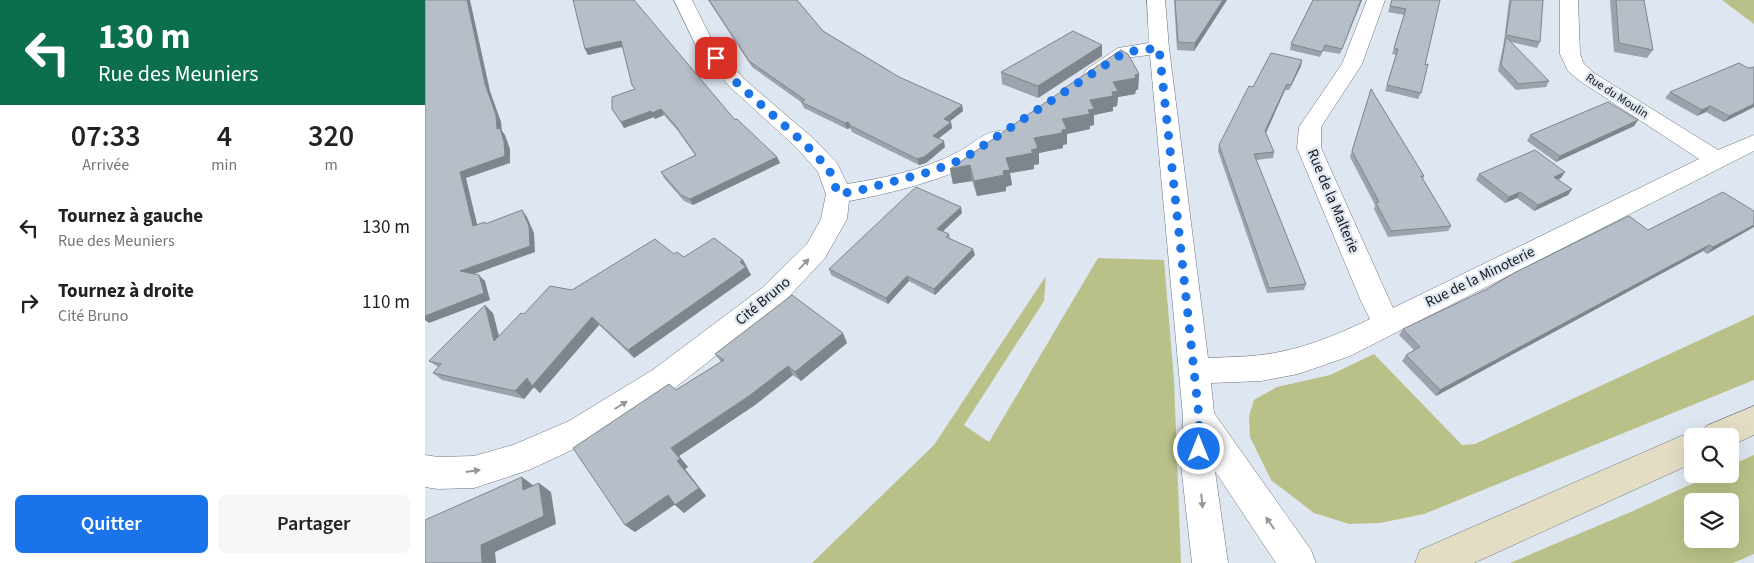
<!DOCTYPE html>
<html lang="fr">
<head>
<meta charset="utf-8">
<style>
  :root { --surface:#fff; --page:#f6f6f6; --text:#222; --muted:#767676; --accent:#1a73e8 }
  body { margin:0; font-family:"Source Sans 3",sans-serif; background:var(--page); color:var(--text); height:100vh; display:flex; flex-direction:column; font-size:19px; white-space:nowrap }
  * { box-sizing:border-box; margin:0 }
  p { font-size:16px; color:var(--muted) }
  .icon { flex:none; width:28px; height:28px; fill:none; stroke:currentColor; stroke-width:2; stroke-linecap:round; stroke-linejoin:round }
  .map { position:relative; flex:1; overflow:hidden }
  .sheet { display:flex; flex-direction:column; background:var(--surface); width:425px }
  .sheet>* { flex:none }
  .hud { background:#0b6e4f; color:#fff; overflow:hidden }
  .controls { position:absolute; left:1259px; top:428px; display:grid; gap:10px }
  .controls a { display:grid; place-items:center; width:55px; height:55px; border-radius:8px; background:var(--surface); box-shadow:0 5px 20px #0002; font-size:25px }
  .pin { position:absolute; display:grid; place-items:center; width:42px; height:42px; color:#fff; margin:-21px; border-radius:10px; box-shadow:0 2px 8px #0006 }
  .me { position:absolute; width:55px; margin:-28px; rotate:0deg; stroke-linejoin:round; filter:drop-shadow(0 0 4px #0008) }
  .turn { display:flex; align-items:center; gap:18px; height:105px; padding:0 15px; font-size:22px }
  .turn .icon { width:65px; height:65px; stroke-width:2.5 }
  .turn b { display:block; font-size:35px; line-height:42px }
  .eta { display:flex; justify-content:space-evenly; align-items:center; height:85px; text-align:center }
  .eta b { font-size:30px; font-weight:600; line-height:35px }
  .primary-button { display:flex; gap:10px; margin-top:auto; padding:10px 15px }
  .primary-button a { flex:1; height:58px; border-radius:8px; background:var(--accent); color:#fff; font-size:20px; font-weight:600; line-height:58px; text-align:center }
  .primary-button a+a { background:var(--page); color:var(--text) }
  ul { padding:0; list-style:none }
  li { display:flex; align-items:center; gap:15px; height:75px; padding:0 15px }
  li div { flex:1 }
  li b { display:block; font-size:19px }
  li em { font-style:normal }
  main { display:flex; flex:1; min-height:0 }
  .map>svg:first-child { display:block }
  .green { fill:#bac188; fill-rule:evenodd }
  .lines { fill:none; stroke-linecap:round; stroke-linejoin:round }
  .minor-casing { stroke:#6e757e; stroke-width:1 }
  .secondary-casing { stroke:#6e757e; stroke-width:1 }
  .minor { fill:#fff; fill-rule:evenodd }
  .secondary { fill:#e3dec3; fill-rule:evenodd }
  .wall { fill:#9da3ac }
  .shaded-wall { fill:#7f858c }
  .building { fill:#b6bec8; stroke:#7f858c }
  .oneway { fill:#969798 }
  .route { stroke:#1a73e8; stroke-width:9; stroke-dasharray:0 16.2 }
  .labels { text-anchor:middle; dominant-baseline:central; stroke-width:4.5; stroke-linejoin:round; paint-order:stroke }
  .far-street-label { font-size:12px; fill:#15171b; stroke:#dee6f1 }
  .street-label { font-size:15px; fill:#15171b; stroke:#dee6f1 }
</style>
</head>
<body>
<main>
<section class="sheet">
<div class="hud">
<div class="turn"><svg class="icon" aria-label="left" viewBox="0 0 24 24"><path d="M17 20v-9H6M10 6l-5 5 5 5"/></svg><div><b>130 m</b>Rue des Meuniers</div></div>
</div>
<div class="eta">
<div><b>07:33</b><p>Arrivée</p></div>
<div><b>4</b><p>min</p></div>
<div><b>320</b><p>m</p></div>
</div>
<ul>
<li><svg class="icon" aria-label="left" viewBox="0 0 24 24"><path d="M17 20v-9H6M10 6l-5 5 5 5"/></svg><div><b>Tournez à gauche</b><p>Rue des Meuniers</p></div><em>130 m</em></li>
<li><svg class="icon" aria-label="right" viewBox="0 0 24 24"><path d="M7 20v-9h11M14 6l5 5-5 5"/></svg><div><b>Tournez à droite</b><p>Cité Bruno</p></div><em>110 m</em></li>
</ul>
<div class="primary-button"><a>Quitter</a><a>Partager</a></div>
</section>
<div class="map">
<svg width="1329" height="563" viewBox="0 0 1329 563">
  <rect width="100%" height="100%" fill="#dee6f1"/>
  <path class="green" d="M1297 0H1329V24Z
    M673 258 739 260 749 380 756 563H387L509 445 621 276 619 301 539 425 564 442Z
    M1329 315V380L999 514 955 523 924 524 889 513 846 480 825 437 824 416 829 400 852 387 905 375 949 354 1037 445 1050 444Z
    M1329 455V554L1308 563H1085L1208 511 1288 474H1305V466ZM1268 501H1305V539H1268Z"/>
  <g class="lines">
    <g class="minor-casing">
      <path id="minor" d="M249 0H267L289 44 319 79 389 139 412 163 422 184C459 178 499 170 533 152 549 144 563 127 581 132L584 137C562 171 464 194 424 201L422 219 400 258 357 304 251 387 166 441 104 470 49 488 13 489 0 487V455L13 457 49 456 88 445 144 421 229 369 337 288 382 244 396 219 401 194 393 172 373 149 305 87 273 50Z
        M722 0H740L744 48 783 358C800 357 819 357 836 355 876 350 910 336 945 319L936 301 872 148 874 127 917 64 942 0H960L937 64 896 127V148L968 308 1274 159 1155 81 1143 71 1135 54V0H1153L1155 54 1159 64 1169 73 1293 150 1329 135V151L925 356 873 374 836 381 786 383 789 413 886 550 891 563H851L790 471 803 563H767L756 465 758 417 725 55C718 56 710 56 704 58 689 65 680 82 662 77L659 73 662 69 693 48 724 43Z"/>
    </g>
    <g class="secondary-casing">
      <path id="secondary" d="M1329 406V435L1305 446V436H1268V463L1049 563H990L995 550 1256 436 1268 432 1276 435 1281 426Z"/>
    </g>
    <use href="#minor" class="minor"/>
    <use href="#secondary" class="secondary"/>
  </g>
  <path class="wall" d="M148 0 310 120 352 157 355 163 268 205 259 201 239 178 236 172 270 155 253 131 239 115 230 119 229 117 199 128 187 109 210 89 207 85 198 47 163 55 160 49Z
    M283 0H372L398 31 474 77 537 105 538 111 525 121 526 122 527 128 513 139 520 147 501 163 494 165 427 132 425 128 422 129 379 108 376 102 327 67Z
    M749 0H802L769 51 752 50Z
    M888 0H937L915 54 898 51 895 57 865 50 866 44Z
    M967 0H1015L1000 65 996 93 993 99 960 91 971 55 967 54 979 15 963 12Z
    M1084 0H1118L1115 42 1112 48 1086 42 1124 81 1121 87 1091 90 1073 71 1079 41Z
    M1185 0H1219L1228 50 1222 58 1189 52Z
    M677 45V56L613 98 577 84 576 72Z
    M876 66 864 90H860L841 133 849 152 848 158 831 160 881 284 879 290 842 293 793 151 794 145 828 87Z
    M1329 67V107L1299 122 1281 112 1272 116 1240 98 1245 92 1323 68Z
    M714 74 713 90H711L710 94 693 97 692 106 688 107V111L669 115V125L665 126V129L642 134V144L638 145V148L614 153V164L609 165V169L585 173 587 185 581 187V191L552 196 547 181 528 184 525 169 635 93V91Z
    M946 89 999 176 998 179 1026 226 1023 231 963 237 949 209 950 205 925 157Z
    M1150 116 1213 120 1209 126 1131 162 1102 141 1105 135Z
    M1054 174 1136 178 1133 179 1147 189 1143 195 1109 211 1092 198 1080 203 1051 180Z
    M1329 211 1282 254 1278 251 1011 396 977 361 981 355 989 350 974 335 978 329 1223 230Z
    M537 213 518 231 524 234 525 238 550 255 510 295 484 281 463 304 406 275 404 269Z
    M249 254 259 257 318 260 326 275 209 358 174 325 115 393 109 387 99 399 17 380 8 373 13 367 4 361 68 313 74 336 99 314 147 290Z
    M422 343 376 381 368 375 330 405 254 456 263 467 260 469 281 496 259 513 250 504 210 532 200 525 251 390 296 362 290 354Z"/>
  <path class="shaded-wall" d="M42 0H45L65 91 76 122 77 131 80 135 85 149V163L41 178 54 232 48 226 35 172 60 84Z
    M798 0H802L769 51 770 43Z
    M936 0H937L915 54 917 49Z
    M196 41 199 46 163 55 160 49Z
    M677 45V56L613 98V86Z
    M877 60 876 66 864 90 866 85Z
    M714 74 713 90H711L710 94 693 97 692 106 688 107V111L669 115V125L665 126V129L642 134V144L638 145V148L614 153V164L609 165V169L585 173 587 185 581 187V191L552 196 549 181 578 171 581 158 606 150 609 138 665 100 688 82Z
    M862 84 860 90 839 137 840 131Z
    M1329 104V107L1299 122 1304 116Z
    M537 105 538 111 520 125 519 119Z
    M1285 106 1281 112 1272 116 1277 110Z
    M236 109 239 115 230 119 227 113Z
    M226 111 229 117 199 128 196 122Z
    M1213 120 1209 126 1131 162 1135 156Z
    M423 122 425 128 422 129 420 123Z
    M526 122 527 128 509 142 508 136Z
    M519 141 520 147 501 163 494 165 492 159Z
    M352 157 355 163 268 205 265 199Z
    M545 165 547 181 528 184 525 169Z
    M1140 172 1136 178 1126 183 1129 177Z
    M1147 189 1143 195 1109 211 1113 205Z
    M1095 192 1092 198 1080 203 1084 197Z
    M536 207 537 213 514 235 512 229Z
    M97 210 102 217 109 233 110 252 41 277 35 271Z
    M1329 225V227L1282 254 1288 247Z
    M1284 245 1278 251 1011 396 1015 390Z
    M548 249 550 255 510 295 509 289Z
    M318 260 326 275 209 358 203 350Z
    M54 275 60 281 65 300 4 323 0 320V312Z
    M482 276 484 281 463 304 461 298Z
    M60 305 68 313 77 349 69 341Z
    M167 317 174 325 115 393 109 387 99 399 90 391 102 378Z
    M418 333 422 343 376 381 370 372Z
    M363 366 368 375 330 405 254 456 263 467 260 469 281 496 259 513 250 505 252 461 246 448Z
    M97 477 109 486 98 490Z
    M114 483 126 492 131 524 70 552 71 563H57L56 545Z
    M243 495 252 503 210 532 200 525Z"/>
  <path class="building" d="M0 0H42L60 84 71 115 72 129 75 128 79 142 80 156 35 172 48 226 60 222V224L97 210 104 226 105 246 35 271 54 275 59 293 0 316Z
    M148 0H209L310 120 312 119 352 157 265 199 256 195 236 172 271 155 250 125 236 109 227 113 226 111 196 122 187 109V97L210 89 207 85 196 41 160 49Z
    M284 0H372L398 31 474 77 537 105 519 119 526 122 508 136 519 141 499 157 492 159 426 126 423 122 420 123 376 102 380 100 324 61Z
    M750 0H798L770 43 753 42Z
    M888 0H936L917 49 900 45 897 52 866 44Z
    M967 0H1015L1000 65 1003 64 996 93 962 85 973 49 969 48 981 9 965 6Z
    M1086 0H1118L1115 42 1081 35Z
    M1191 0H1219L1228 50 1194 43Z
    M648 31 677 45 613 86 576 72Z
    M1081 37 1124 81 1094 84 1076 65Z
    M696 50 703 54 714 74 710 75 711 78 688 82 693 91 687 92 688 96 665 100 669 109 663 110 665 114 637 119 642 129 637 130V133L609 138 613 148 606 150 608 153 581 158 585 170 578 171 579 175 549 181 545 165 525 169 637 91H635Z
    M846 53 877 60 866 85 862 84 840 131 849 152 829 154 881 284 844 288 794 145 824 86 828 87Z
    M1314 63 1323 68 1329 67V104L1304 116 1285 106 1277 110 1245 92Z
    M946 89 999 176H996L1026 226 966 231 951 203 954 202 927 151Z
    M1183 102 1213 120 1135 156 1105 135Z
    M1110 150 1140 172 1129 177 1147 189 1113 205 1095 192 1084 197 1054 174Z
    M491 187 536 207 512 229 524 234 521 237 548 249 509 289 482 276 461 298 404 269Z
    M1298 192 1329 211V225L1288 247 1284 245 1015 390 981 355 995 347 978 329 1062 289 1089 273 1204 216 1223 230Z
    M289 238 318 260 315 262 321 267 203 350 167 317 107 386 102 378 90 391 8 373 16 364 4 361 60 305 69 341 96 313 99 314 125 286 147 290 230 239 249 254 252 252 259 257Z
    M367 295 418 333 370 372 363 366 324 396 246 448 255 459 252 461 274 488 250 505 243 495 200 525 148 448 244 384 251 390 299 360 290 354Z
    M97 477 98 490 114 483 119 516 56 545 57 563H0V520Z"/>
  <defs><path id="oneway-solid" d="M-6-.8H1V-3.2L6.5 0L1 3.2V.8H-6Z" transform="scale(1.25)"/></defs>
  <g class="oneway">
    <use href="#oneway-solid" transform="translate(379 264) rotate(-46)"/>
    <use href="#oneway-solid" transform="translate(196 405) rotate(-32)"/>
    <use href="#oneway-solid" transform="translate(48 471) rotate(-8)"/>
    <use href="#oneway-solid" transform="translate(777 501) rotate(84)"/>
    <use href="#oneway-solid" transform="translate(845 523) rotate(-125)"/>
  </g>
  <g class="lines">
    <path class="route" d="M291 58 312 83 380 144 404 169 413 194 432 191 504 172 538 159 700 52 734 48 774 417V449"/>
  </g>
  <g class="labels">
    <g class="far-street-label">
      <text transform="translate(1192 96) rotate(33)">Rue du Moulin</text>
    </g>
    <g class="street-label">
      <text transform="translate(908 201) rotate(67)">Rue de la Malterie</text>
      <text transform="translate(1055 277) rotate(-26)">Rue de la Minoterie</text>
      <text transform="translate(338 301) rotate(-40)">Cité Bruno</text>
    </g>
  </g>
</svg>
<div class="controls">
<a><svg class="icon" aria-label="search" viewBox="0 0 24 24"><circle cx="10" cy="10" r="6"/><path d="M15 15l6 6"/></svg></a>
<a><svg class="icon" aria-label="layers" viewBox="0 0 24 24"><path d="M12 4l9 5-9 5-9-5zM3 14l9 5 9-5"/></svg></a>
</div>
<div class="pin" style="left:291px;top:58px;background:#d93025"><svg class="icon" aria-label="arrive" viewBox="0 0 24 24"><path d="M6 21V4h12l-3 4 3 4H6"/></svg></div>
<svg class="me" style="left:774px;top:449px" viewBox="-20 -20 40 40"><circle r="17" fill="#1a73e8" stroke="#fff" stroke-width="3"/><path d="M0-11L8 9 0 5-8 9z" fill="#fff"/></svg>
</div>
</main>
</body>
</html>
